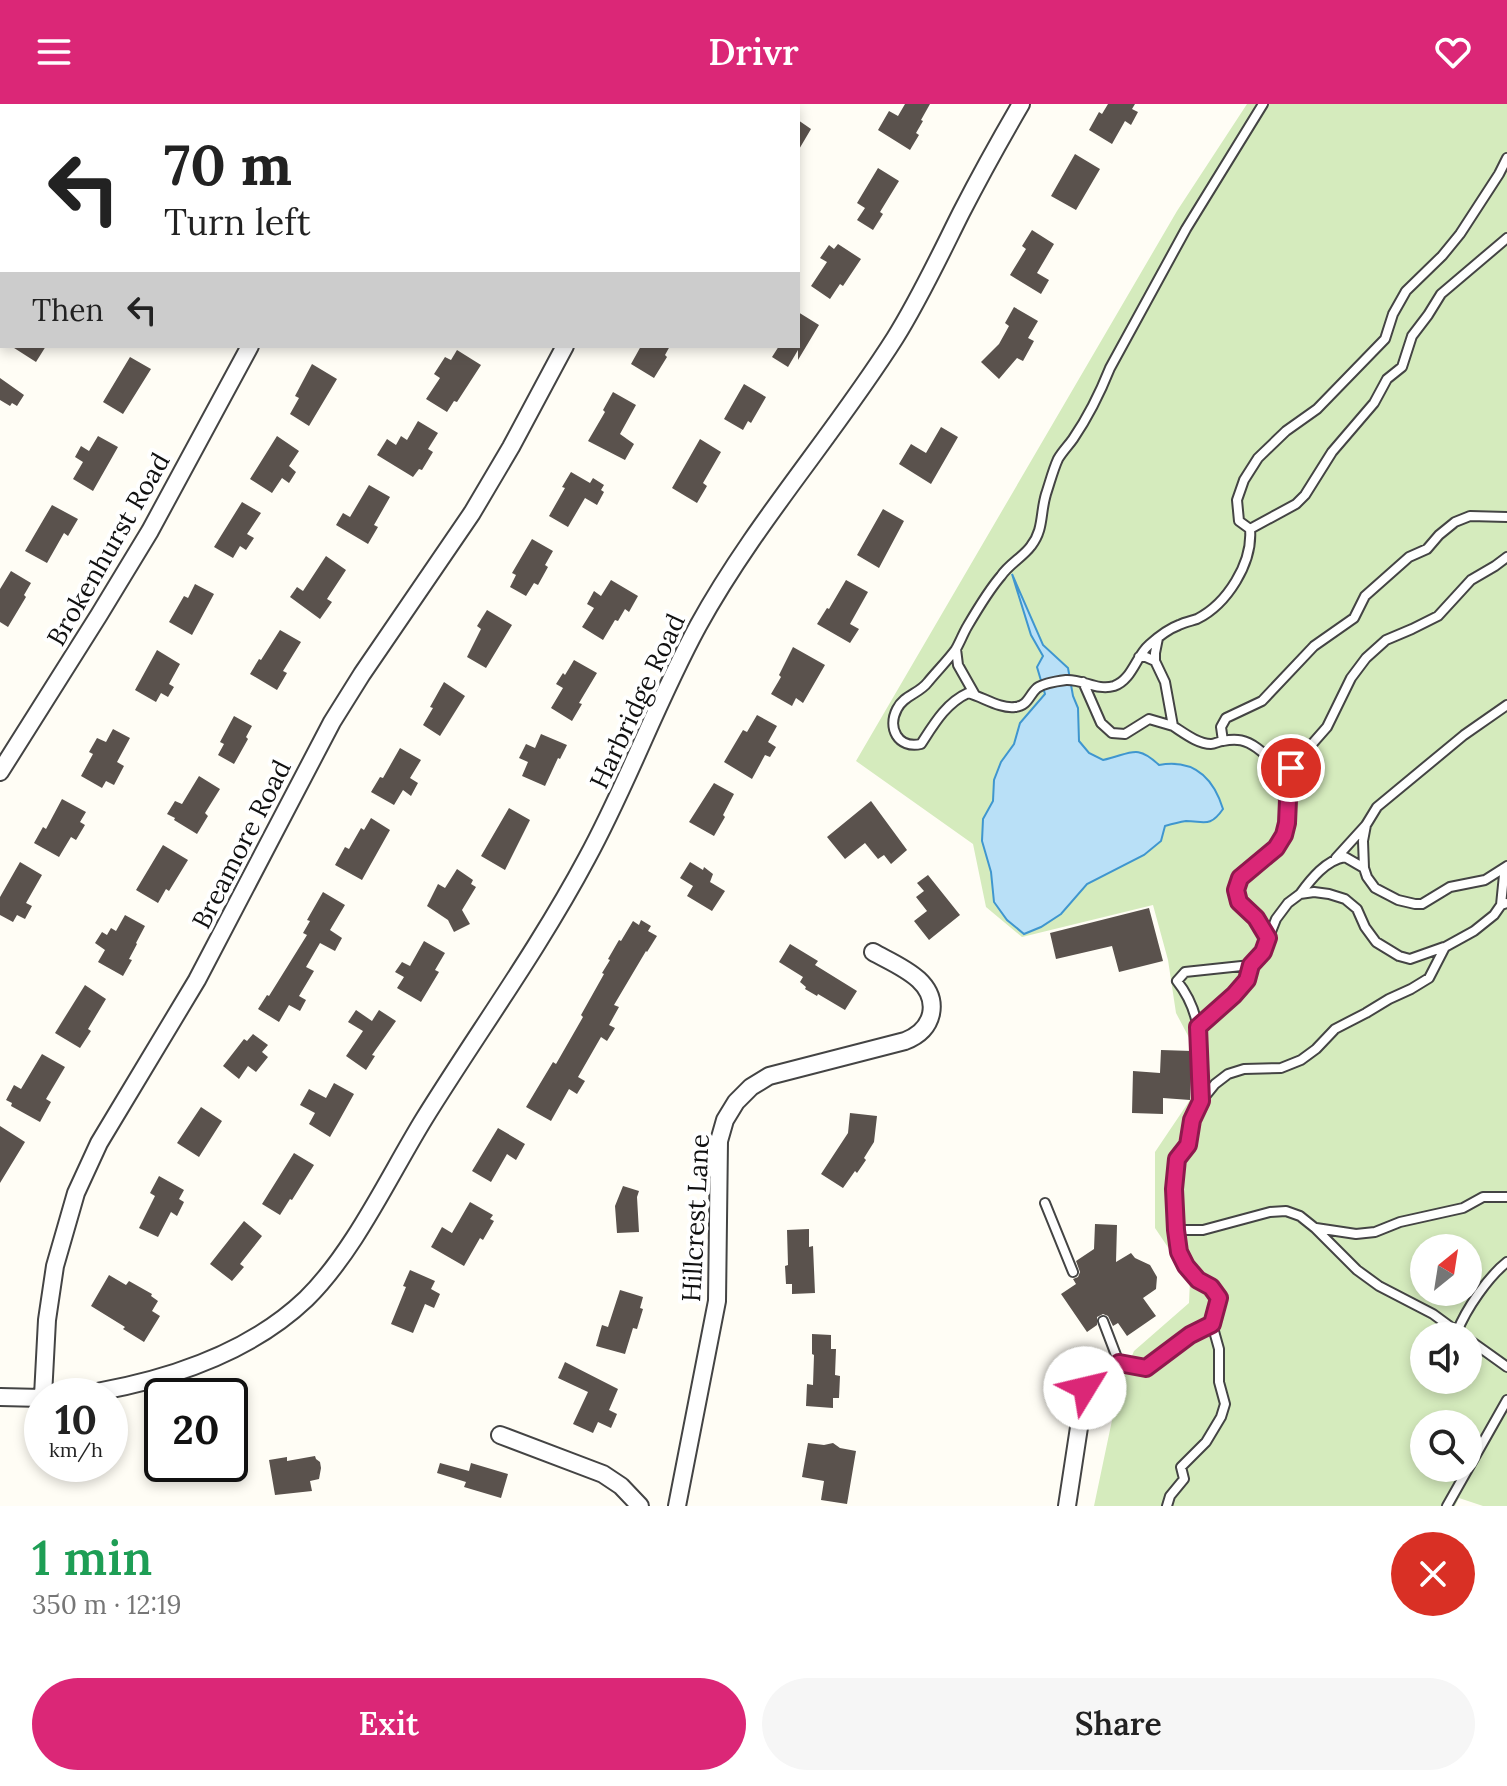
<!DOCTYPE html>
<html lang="en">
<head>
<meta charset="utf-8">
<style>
  :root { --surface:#fff; --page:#f6f6f6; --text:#222; --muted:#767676; --accent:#db2777 }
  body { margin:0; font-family:Lora,serif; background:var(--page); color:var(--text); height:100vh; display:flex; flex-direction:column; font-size:30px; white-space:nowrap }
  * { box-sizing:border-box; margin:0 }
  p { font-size:26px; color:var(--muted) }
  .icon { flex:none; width:44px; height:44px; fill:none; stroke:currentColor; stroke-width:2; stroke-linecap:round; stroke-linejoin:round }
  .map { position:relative; height:1402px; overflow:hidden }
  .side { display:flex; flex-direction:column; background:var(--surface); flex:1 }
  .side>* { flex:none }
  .guide { position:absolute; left:0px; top:0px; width:800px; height:244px; box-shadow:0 4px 12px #0003; background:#fff; color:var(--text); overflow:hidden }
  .needle { width:52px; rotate:30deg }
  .controls { position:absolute; left:1410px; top:1130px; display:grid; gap:16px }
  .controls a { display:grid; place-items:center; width:72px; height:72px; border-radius:50%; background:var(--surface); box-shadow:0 4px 12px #0003; font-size:40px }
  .speed { position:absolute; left:24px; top:1274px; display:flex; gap:16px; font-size:40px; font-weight:700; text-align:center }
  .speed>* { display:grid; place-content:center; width:104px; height:104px; border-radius:50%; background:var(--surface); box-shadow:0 4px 12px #0003; line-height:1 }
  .speed small { font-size:20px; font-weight:400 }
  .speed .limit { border:4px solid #111; border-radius:12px; background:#fff; color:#111 }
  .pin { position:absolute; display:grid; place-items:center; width:68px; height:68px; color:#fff; margin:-34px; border:4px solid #fff; border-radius:50%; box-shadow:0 2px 8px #0007 }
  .me { position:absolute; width:88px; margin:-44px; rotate:54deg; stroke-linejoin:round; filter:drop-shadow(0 0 6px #0008) }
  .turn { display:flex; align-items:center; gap:28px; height:168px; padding:0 32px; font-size:36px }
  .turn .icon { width:104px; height:104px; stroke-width:2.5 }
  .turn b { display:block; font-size:56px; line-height:68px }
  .then { display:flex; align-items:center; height:76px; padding:0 32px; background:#0003; gap:16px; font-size:30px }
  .round { display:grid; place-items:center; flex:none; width:84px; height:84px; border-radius:42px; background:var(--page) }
  .headline { display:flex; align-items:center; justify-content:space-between; height:136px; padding:0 32px }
  h1 { font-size:48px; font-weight:600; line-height:60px; color:#1e9e55 }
  .action { display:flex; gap:16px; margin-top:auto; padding:16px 32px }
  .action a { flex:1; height:92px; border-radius:48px; background:var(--accent); color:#fff; font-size:32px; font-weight:600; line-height:92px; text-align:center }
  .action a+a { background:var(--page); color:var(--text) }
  header { display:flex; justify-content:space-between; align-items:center; height:104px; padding:0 32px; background:var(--accent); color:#fff; font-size:36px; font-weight:600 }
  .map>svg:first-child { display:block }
  .green { fill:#d5ebbd; fill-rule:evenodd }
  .water { fill:#b9e0f7; stroke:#3f96cf; stroke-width:2 }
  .building { fill:#5a524d }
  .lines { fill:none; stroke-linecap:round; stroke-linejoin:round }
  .lane-casing { stroke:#444; stroke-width:12 }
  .street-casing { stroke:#444; stroke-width:20 }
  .lane { stroke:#fff; stroke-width:8 }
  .street { stroke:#fff; stroke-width:16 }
  .route-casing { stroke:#8e194d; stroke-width:20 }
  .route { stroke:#db2777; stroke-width:14 }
  .labels { text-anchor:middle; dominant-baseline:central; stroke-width:8; stroke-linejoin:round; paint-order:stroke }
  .street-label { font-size:26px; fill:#111; stroke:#fff }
</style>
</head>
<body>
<header><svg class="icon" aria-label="menu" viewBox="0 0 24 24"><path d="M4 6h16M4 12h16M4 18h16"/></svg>Drivr<svg class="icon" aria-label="heart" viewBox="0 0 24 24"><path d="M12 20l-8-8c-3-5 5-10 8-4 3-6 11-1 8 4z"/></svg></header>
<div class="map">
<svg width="1507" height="1402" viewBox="0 0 1507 1402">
  <rect width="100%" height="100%" fill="#fffdf5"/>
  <path class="green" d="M1247 0H1507V1402H1483L1459 1394 1455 1402H1094L1119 1283 1134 1247 1189 1199 1190 1176 1155 1124V1048L1190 996 1194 943 1176 909 1168 856 1153 801 1022 833 986 803 973 740 856 657 1177 107ZM1424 1144H1468V1188H1424ZM1424 1232H1468V1276H1424ZM1424 1320H1468V1364H1424Z"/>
  <path class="water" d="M1012 470 1043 541 1068 564 1073 592 1078 604 1079 637 1089 649 1103 656C1131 650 1136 639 1159 661 1193 655 1213 673 1223 705 1210 724 1204 717 1186 717 1180 718 1172 720 1165 722L1161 737 1144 751 1087 780 1061 810 1041 823 1024 830 1007 816 994 798 991 768 982 737 983 715 993 697 994 676 1001 658 1014 640 1020 619 1045 590 1037 563 1043 552 1031 531Z"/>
  <path class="building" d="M905 0H930L921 16 923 17 916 29 919 31 910 46 878 26 889 7 898 12Z
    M1108 0H1135L1132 5 1138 8 1131 21 1125 17 1112 40 1089 26 1099 8 1102 10Z
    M798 16 811 25 798 47Z
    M1075 50 1100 65 1076 106 1051 92Z
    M878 64 899 77 880 108 883 110 873 126 857 116 865 104 857 99Z
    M1032 126 1054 140 1037 169 1049 176 1041 190 1010 171 1026 145 1022 142Z
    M838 140 861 155 843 182 840 180 830 195 811 182 827 158 820 154 829 141 834 145Z
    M1014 203 1038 217 1028 234 1034 237 1023 257 1017 254 999 275 981 258 999 240 1009 222 1005 219Z
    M798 208 819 221 798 256V246L788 263 772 253 779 242H798Z
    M11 242H46L36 258Z
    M641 242H670L665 251 667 253 654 274 631 260Z
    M457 246 481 261 457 298 454 297 447 308 426 295 440 274 434 270 445 253 451 256Z
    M130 253 151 265 123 310 103 298Z
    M312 260 337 275 309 322 290 310 299 294 295 292Z
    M0 274 24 291 17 302 12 299 10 302 0 296Z
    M744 280 766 293 751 319 748 317 743 326 724 315Z
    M613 288 636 301 620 330 634 340 625 356 588 337 605 308 603 306Z
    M418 317 438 329 428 345 433 348 422 366 419 365 413 373 377 351 387 335 396 341 401 332 407 336Z
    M941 323 958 333 931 380 899 360 911 340 926 349Z
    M98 332 118 343 93 387 73 375 83 358 75 353 81 342 89 347Z
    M277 332 299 347 289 362 296 368 289 379 282 374 272 389 250 375Z
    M700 335 721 348 703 379 707 382 697 399 672 384Z
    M571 368 590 379 593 374 604 381 601 386 604 388 597 401 585 394 568 423 549 412 565 384 562 383Z
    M369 381 390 393 374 421 378 423 368 440 336 421 343 409 350 413Z
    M242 398 261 409 247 430 254 434 246 446 240 442 233 454 214 443Z
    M52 401 78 415 68 432 64 429 47 459 25 447Z
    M883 405 904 417 879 464 857 451Z
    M532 435 553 447 545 461 548 463 538 481 534 479 526 492 510 483 516 471 512 469Z
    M326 452 346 466 327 495 332 498 320 515 290 493 297 483 303 487Z
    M11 467 31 479 24 491 26 493 8 523 0 518V485Z
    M611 476 638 492 629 508 625 505 618 517 615 516 603 536 582 523 594 504 587 500 594 487 601 492Z
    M846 476 868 488 850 520 859 525 850 539 817 520 827 504 829 505Z
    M195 480 214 490 192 531 169 518 184 492 188 494Z
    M487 506 512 521 486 564 467 553 481 525 477 522Z
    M280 526 301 538 283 567 287 569 277 586 250 570 259 555 261 556Z
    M793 543 825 561 803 599 796 594 792 602 771 590 781 573 779 571Z
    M157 546 180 560 169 580 174 583 168 593 161 589 156 598 135 586Z
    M574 556 597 569 579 599 582 600 572 617 551 604 563 584 556 580 563 569 565 571Z
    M444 578 465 592 440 632 423 621 433 604 430 603Z
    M757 611 777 622 768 638 776 643 770 653 765 651 752 675 724 658 743 626 747 628Z
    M234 612 252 622 246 633 248 635 234 660 218 651 224 640 220 638Z
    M113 625 130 634 117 658 124 662 114 681 106 677 102 684 81 672 93 650 89 648 97 634 106 638Z
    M541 630 567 641 560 655 558 654 545 682 522 672 528 658 519 654 526 640 535 644Z
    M400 644 421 656 410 674 418 679 411 692 403 686 394 701 371 688 380 673 383 674Z
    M199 672 220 685 205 709 208 712 197 730 174 716 175 714 167 710 175 697 182 700Z
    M714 679 734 690 723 711 725 713 714 732 689 718Z
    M62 695 86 708 80 718 85 721 76 736 71 733 59 753 34 739 43 723 46 725Z
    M871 697 907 746 891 760 884 751 878 755 865 739 845 755 827 733Z
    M509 704 530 716 505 766 481 752Z
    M371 714 390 726 362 776 335 761 345 743 349 745 361 724 364 726Z
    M163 741 188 756 169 787 166 785 158 799 136 786Z
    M20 758 42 771 26 799 32 802 25 815 17 811 13 818 0 811V793Z
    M690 758 703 766 704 763 713 770 710 778 725 787 712 807 687 792 693 782 680 774Z
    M457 765 473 776 471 780 476 783 462 806 470 820 454 828 448 816 427 802 438 780 445 784Z
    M928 771 960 811 929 836 914 817 927 807 916 793 924 787 917 779Z
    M323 788 345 801 330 826 342 834 335 847 320 839 306 863 314 867 299 892 306 896 300 907 289 901 279 918 258 905 267 891 269 892 307 831 303 829 310 817 307 816Z
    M1149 804 1163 857 1119 868 1112 842 1056 855 1050 829Z
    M125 811 145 822 136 839 137 840 129 855 132 856 123 872 98 858 105 846 95 839 102 828 107 831 111 824 116 827Z
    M641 816 651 822 648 827 657 832 647 848 646 847 614 901 619 903 609 921 615 924 607 937 601 933 578 973 585 977 577 990 569 985 551 1017 526 1003 553 958 556 960 583 913 581 911 604 870 602 869 610 856 608 855 619 836 621 837 633 817 639 821Z
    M424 837 445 849 435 866 439 868 421 898 397 884 404 873 395 868 402 858 410 862Z
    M790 840 818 857 815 861 857 887 845 906 818 890 817 892 805 885 806 883 800 878 803 873 779 858Z
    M85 881 106 895 88 925 91 927 80 944 55 929Z
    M356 906 372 917 379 906 396 917 372 951 375 952 366 966 346 952 363 927 348 918Z
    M253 930 268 941 262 948 268 953 256 968 248 962 239 975 223 962 244 935 247 937Z
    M1161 946 1192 947 1190 996 1163 994V1010L1132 1009 1133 967 1160 969Z
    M42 950 65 963 46 995 51 998 40 1018 11 1002 12 999 6 996 14 981 21 985Z
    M334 979 354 990 330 1033 309 1020 315 1009 300 1001 309 985 326 994Z
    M201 1003 222 1017 199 1053 177 1039Z
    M850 1009 877 1012 874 1038 864 1054 866 1056 857 1069 855 1067 843 1084 821 1070 848 1029Z
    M0 1022 25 1038 0 1079Z
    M498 1024 525 1040 516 1056 507 1050 491 1078 472 1067Z
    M294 1049 314 1061 292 1096 290 1095 280 1111 262 1100Z
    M159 1072 184 1086 179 1095 184 1098 177 1112 171 1108 158 1133 139 1124 155 1092 150 1089Z
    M623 1082 639 1087 637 1093 639 1128 617 1129 615 1102Z
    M470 1098 493 1111 490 1115 494 1117 483 1136 480 1134 464 1162 431 1143 442 1123 452 1129Z
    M244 1117 262 1132 240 1160 244 1163 232 1177 210 1160Z
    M1095 1120 1117 1121 1116 1158 1131 1149 1135 1154 1150 1161 1157 1173 1156 1185 1143 1194 1156 1212 1127 1232 1118 1219 1113 1222 1108 1212 1103 1210 1097 1213V1221L1087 1228 1061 1190 1076 1180 1073 1175 1078 1173 1080 1168 1076 1157 1094 1145Z
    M809 1125V1143L813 1142 815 1189 792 1190V1180H786L785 1162 788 1161 787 1126Z
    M410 1166 435 1177 431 1185 440 1190 434 1204 425 1200 413 1229 391 1220 406 1183 403 1182Z
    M109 1171 126 1181 129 1177 152 1190 151 1192 158 1197 152 1207 160 1212 144 1238 123 1225 125 1223 91 1202Z
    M620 1186 643 1193 640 1204 643 1205 637 1225 633 1224 625 1250 596 1242 602 1221 608 1223Z
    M812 1230 831 1231V1245H836L835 1271 840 1272 839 1294H833V1304L806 1302 807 1280 813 1281 814 1251 812 1250Z
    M565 1258 618 1285 609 1306 617 1310 611 1324 598 1318 593 1329 573 1320 588 1288 558 1274Z
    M808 1339 824 1341 833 1339 840 1344 856 1347 847 1400 821 1396 824 1377 802 1373Z
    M315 1352 316 1355 320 1358 321 1364 319 1375 310 1377 312 1387 275 1391 269 1356 287 1353V1357Z
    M440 1359 469 1367 471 1359 508 1370 501 1394 464 1383 466 1378 437 1369Z"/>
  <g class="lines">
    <g class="lane-casing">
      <path id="lane" d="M1263 0 1186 125 1110 264C1100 289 1088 313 1073 335 1068 342 1062 348 1058 355 1053 366 1050 378 1046 390 1040 410 1044 425 1031 442 1023 453 1009 460 1001 472 988 487 977 506 967 523 963 530 960 538 956 545 948 556 937 567 928 578 919 590 904 591 897 605 887 624 898 645 921 640 934 620 946 599 968 589 983 593 1000 605 1015 603 1028 602 1029 591 1037 584 1044 579 1058 577 1066 576 1083 575 1097 587 1114 582 1132 576 1136 552 1149 541 1158 533 1168 525 1179 521 1185 518 1191 517 1197 515 1227 500 1253 459 1250 425L1296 400 1305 391 1332 348 1374 299 1387 275 1402 263 1412 232 1428 211 1441 190 1507 134
        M1250 425 1239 417 1237 396 1244 376 1258 354 1286 327 1317 305 1385 235 1393 210 1406 187 1442 152 1460 130 1499 70 1507 54
        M956 545 958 561 975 591
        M1139 553H1146L1155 557V549L1158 534
        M1155 557 1165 578 1173 622C1184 629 1198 640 1211 640 1215 640 1219 637 1223 637 1237 634 1246 636 1257 644 1265 650 1274 657 1279 665 1292 685 1292 723 1278 741 1267 756 1239 764 1236 785 1234 799 1248 804 1256 813 1261 819 1264 827 1268 834
        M1083 578 1101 619 1112 629 1125 630 1149 615 1173 622
        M1223 637 1221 623 1226 614 1262 597 1314 542 1354 514 1365 492 1409 453 1427 445 1439 431 1455 418 1470 412 1507 413
        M1285 678 1291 664 1327 623 1351 574 1366 554 1386 536 1412 525 1438 512 1471 476 1495 462 1507 453
        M1366 721 1377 703 1464 631 1507 601
        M1336 754 1366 721 1363 737 1364 764
        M1300 790C1311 775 1326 756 1345 753L1364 764 1367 773 1375 784 1398 796 1415 800H1422L1450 783 1485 776 1507 762
        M1501 801 1504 771 1507 767
        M1198 923C1219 904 1243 888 1251 861
        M1201 997C1200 954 1206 913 1177 877L1185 868 1251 861 1263 848 1276 815 1288 799 1300 790 1314 788 1329 790 1345 795 1357 805 1365 823 1376 838 1399 852 1410 855 1444 843
        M1045 1099 1073 1168
        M1316 1124 1356 1130 1375 1128 1400 1118 1463 1104 1483 1093H1507
        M1176 1126 1174 1085 1177 1055 1188 1041 1192 1016 1198 1001 1215 980 1228 970 1244 965 1281 964 1301 956 1316 945 1335 925 1366 909 1389 895 1411 885 1429 874 1445 843 1474 827 1494 811 1501 801 1507 799
        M1103 1217 1119 1259
        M1457 1228C1466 1205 1488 1173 1507 1158
        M1468 1235 1507 1263
        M1085 1284 1119 1259 1146 1264 1190 1231 1212 1220 1219 1194C1211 1182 1210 1184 1200 1177 1182 1165 1179 1146 1176 1126H1203L1270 1108 1286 1107 1300 1112 1315 1124 1357 1166 1379 1182 1433 1210 1463 1232
        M1167 1402 1170 1392 1184 1375 1181 1363 1206 1338 1221 1313 1225 1300 1219 1278V1245L1212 1220
        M1447 1402 1507 1296"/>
    </g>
    <g class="street-casing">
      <path id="street" d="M84 2 85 0
        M399 2 400 0
        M709 2 710 0
        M0 150 2 147
        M0 668 99 511 150 427 250 242
        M43 1292 47 1216 55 1162 76 1089 99 1039 197 876 332 618 362 570 472 409 511 343 565 242
        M72 1292C154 1280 244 1254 306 1195 354 1148 389 1072 424 1015 478 928 539 844 587 754 628 679 657 597 698 522 754 420 833 332 895 234 920 194 940 151 961 109 980 72 1000 36 1021 0
        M0 1293 42 1294
        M500 1331 603 1370 621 1382 640 1402
        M677 1402 717 1197 719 1037 725 1016 736 998 751 983 769 972 905 937C918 932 928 923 931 910 938 876 896 861 873 848
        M1067 1402 1085 1284"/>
    </g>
    <use href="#lane" class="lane"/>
    <use href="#street" class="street"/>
  </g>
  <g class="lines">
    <g class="route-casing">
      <path id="route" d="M1085 1284 1119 1259 1146 1264 1190 1231 1212 1220 1219 1194 1211 1183 1198 1176 1186 1162 1179 1148 1176 1126 1174 1085 1177 1055 1188 1041 1192 1016 1201 997 1198 923 1234 891 1247 876 1251 861 1263 848 1268 834 1256 814 1239 798 1236 786 1240 774 1276 744 1284 731 1287 719 1288 696 1285 678 1291 664"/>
    </g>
    <use href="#route" class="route"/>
  </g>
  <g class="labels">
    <g class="street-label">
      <text transform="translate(108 445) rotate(-60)">Brokenhurst Road</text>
      <text transform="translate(637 597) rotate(-65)">Harbridge Road</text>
      <text transform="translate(241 740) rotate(-63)">Breamore Road</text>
      <text transform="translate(695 1114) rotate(-87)">Hillcrest Lane</text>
    </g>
  </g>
</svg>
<div class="controls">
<a><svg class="needle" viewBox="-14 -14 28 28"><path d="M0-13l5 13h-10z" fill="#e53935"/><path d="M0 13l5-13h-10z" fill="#767676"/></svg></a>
<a><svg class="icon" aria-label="sound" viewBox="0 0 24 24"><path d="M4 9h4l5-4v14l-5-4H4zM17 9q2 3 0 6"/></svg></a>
<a><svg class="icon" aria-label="search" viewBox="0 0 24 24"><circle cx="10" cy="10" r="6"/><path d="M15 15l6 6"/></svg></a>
</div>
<div class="speed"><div>10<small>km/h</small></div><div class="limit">20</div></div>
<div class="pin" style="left:1291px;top:664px;background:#d93025"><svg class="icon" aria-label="arrive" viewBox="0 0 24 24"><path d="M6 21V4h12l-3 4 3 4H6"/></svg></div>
<svg class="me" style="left:1085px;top:1284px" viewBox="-20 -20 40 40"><circle r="19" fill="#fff"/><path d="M0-13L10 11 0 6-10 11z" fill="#db2777"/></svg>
<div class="guide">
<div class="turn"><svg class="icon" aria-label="left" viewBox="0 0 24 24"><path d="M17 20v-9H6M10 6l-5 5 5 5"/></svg><div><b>70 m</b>Turn left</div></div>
<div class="then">Then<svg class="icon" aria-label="left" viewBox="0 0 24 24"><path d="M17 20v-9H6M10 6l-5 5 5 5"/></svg></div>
</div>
</div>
<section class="side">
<div class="headline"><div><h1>1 min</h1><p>350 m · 12:19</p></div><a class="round" style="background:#d93025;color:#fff"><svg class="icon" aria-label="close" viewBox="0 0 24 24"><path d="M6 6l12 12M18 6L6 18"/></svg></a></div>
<div class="action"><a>Exit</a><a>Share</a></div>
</section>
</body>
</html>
